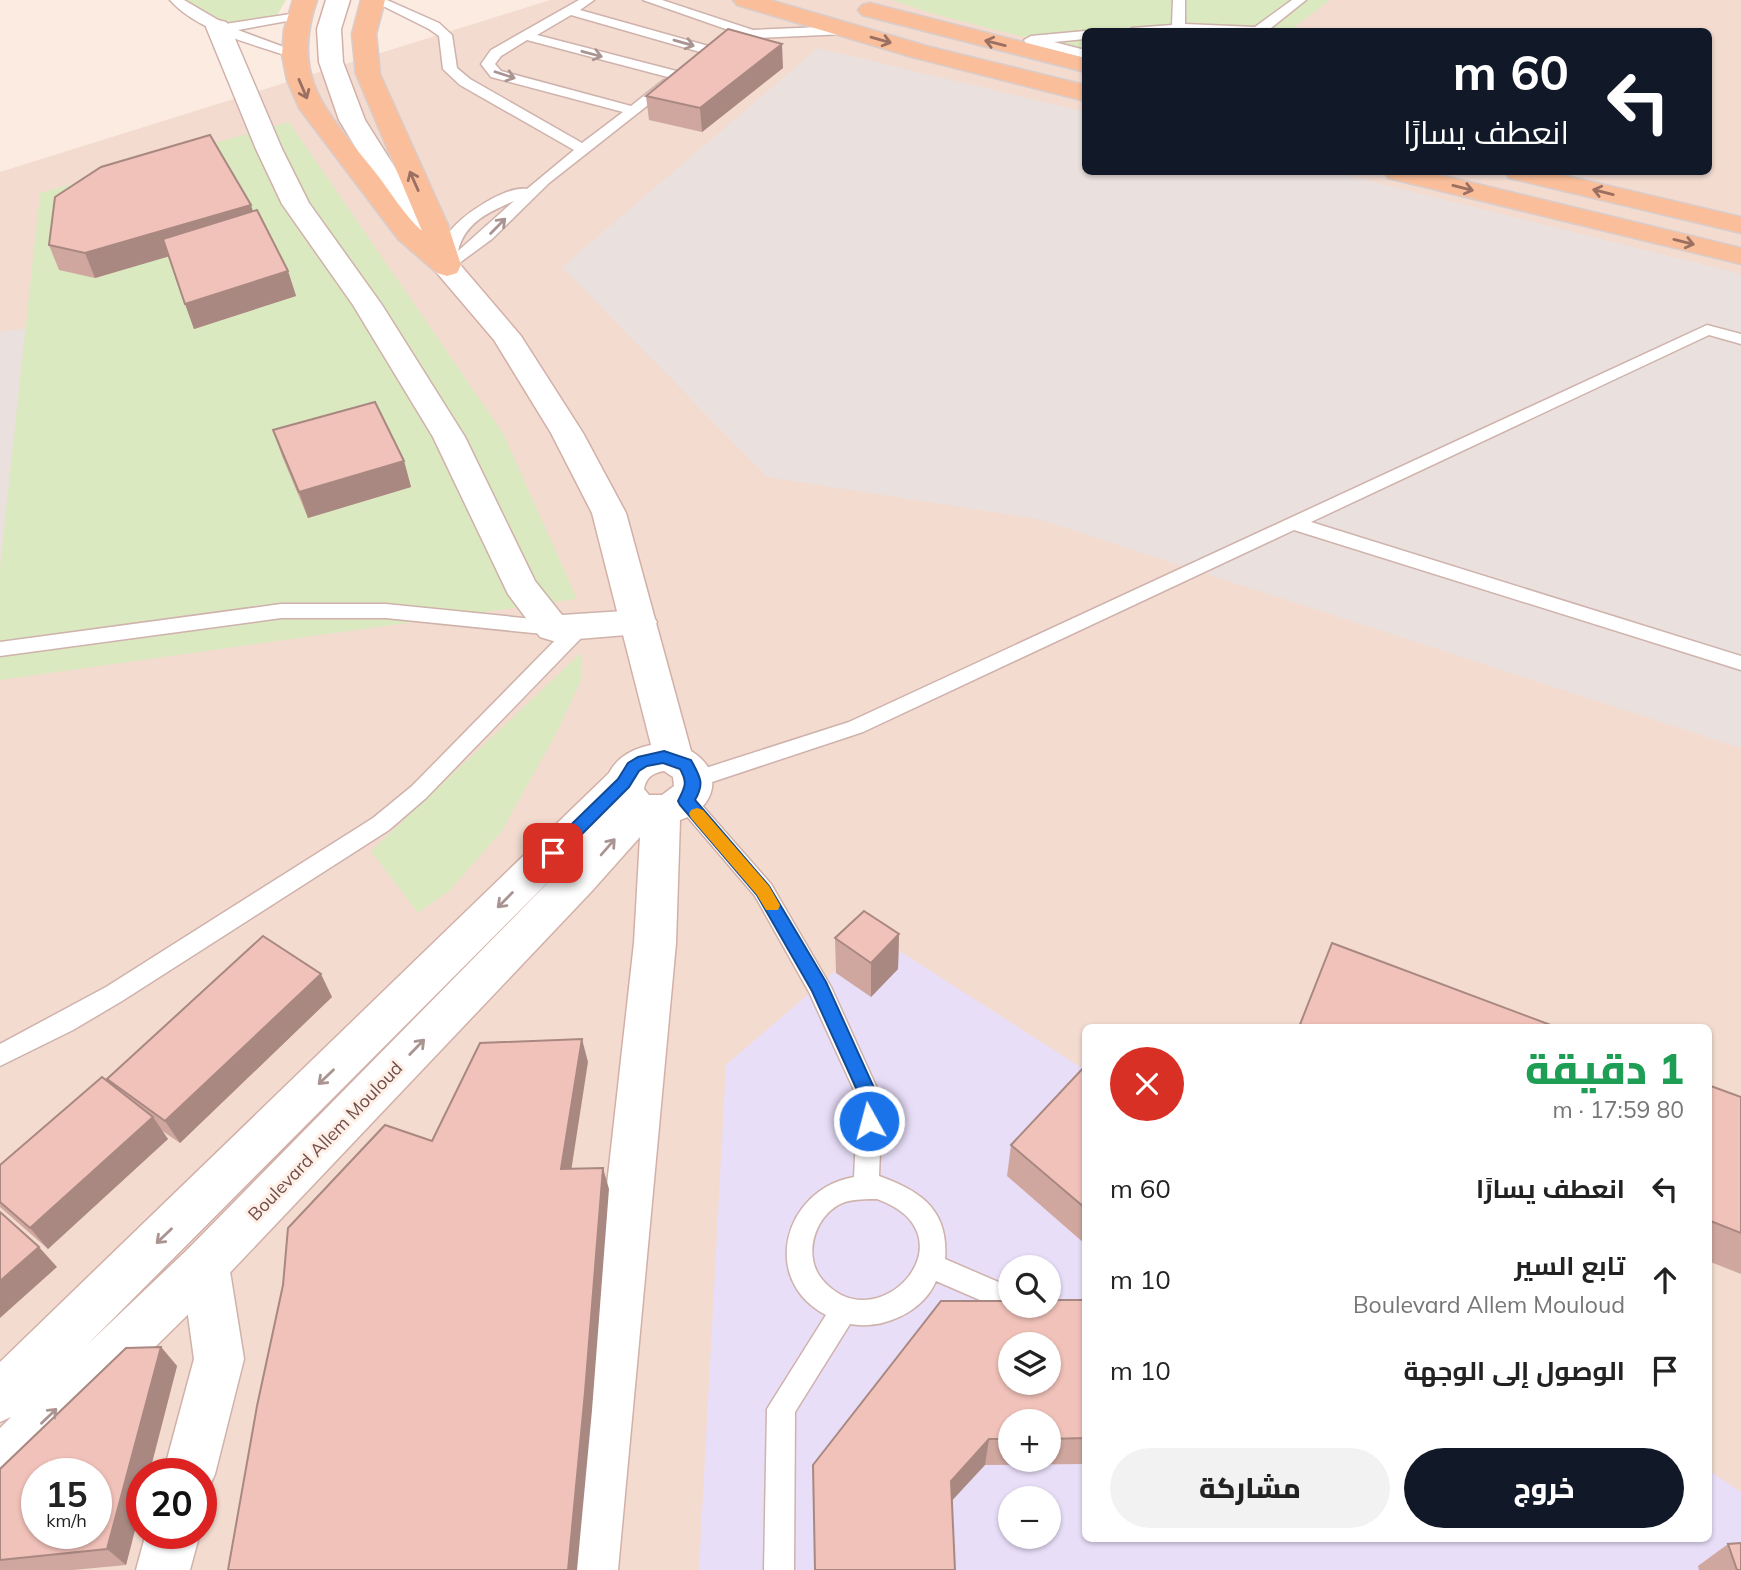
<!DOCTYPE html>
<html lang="ar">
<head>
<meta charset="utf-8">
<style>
  :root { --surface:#fff; --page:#f2f2f2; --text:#222; --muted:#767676; --accent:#111827 }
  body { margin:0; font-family:Mulish,Cairo,sans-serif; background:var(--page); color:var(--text); direction:rtl; height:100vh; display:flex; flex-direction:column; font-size:26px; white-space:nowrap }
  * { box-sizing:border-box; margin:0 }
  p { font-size:23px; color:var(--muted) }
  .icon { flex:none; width:38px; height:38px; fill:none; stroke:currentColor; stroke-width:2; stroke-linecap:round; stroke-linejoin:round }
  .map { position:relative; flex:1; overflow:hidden; direction:ltr }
  .details { position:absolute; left:1082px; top:1024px; width:630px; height:518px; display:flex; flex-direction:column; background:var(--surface); border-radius:10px; box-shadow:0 2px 5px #0004; direction:rtl }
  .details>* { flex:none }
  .guide { position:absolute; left:1082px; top:28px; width:630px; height:147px; border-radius:10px; box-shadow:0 2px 5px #0004; direction:rtl; background:#111827; color:#fff; overflow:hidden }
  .buttons { position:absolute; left:998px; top:1255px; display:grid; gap:14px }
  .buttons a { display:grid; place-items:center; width:63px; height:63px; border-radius:50%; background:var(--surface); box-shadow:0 2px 5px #0004; font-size:35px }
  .speed { position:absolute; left:21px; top:1458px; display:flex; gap:14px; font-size:35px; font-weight:700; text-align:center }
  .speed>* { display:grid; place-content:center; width:91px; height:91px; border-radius:50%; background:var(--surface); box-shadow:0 2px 5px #0004; line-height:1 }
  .speed small { font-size:18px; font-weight:400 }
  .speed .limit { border:10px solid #d22; background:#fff; color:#111 }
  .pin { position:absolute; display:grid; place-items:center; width:60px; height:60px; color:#fff; margin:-30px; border-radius:14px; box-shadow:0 4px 10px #0006 }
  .me { position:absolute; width:77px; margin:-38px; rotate:353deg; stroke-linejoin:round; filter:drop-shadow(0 0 5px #0008) }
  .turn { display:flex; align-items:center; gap:24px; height:147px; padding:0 28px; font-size:32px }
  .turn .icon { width:91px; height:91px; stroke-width:2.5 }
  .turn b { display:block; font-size:49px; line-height:60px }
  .round { display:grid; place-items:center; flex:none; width:74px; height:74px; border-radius:37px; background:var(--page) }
  .head { display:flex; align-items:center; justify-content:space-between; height:119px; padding:0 28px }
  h1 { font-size:42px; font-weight:800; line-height:52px; color:#1e9e55 }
  .button { display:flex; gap:14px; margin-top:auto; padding:14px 28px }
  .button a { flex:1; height:80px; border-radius:42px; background:var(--accent); color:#fff; font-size:28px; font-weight:800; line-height:80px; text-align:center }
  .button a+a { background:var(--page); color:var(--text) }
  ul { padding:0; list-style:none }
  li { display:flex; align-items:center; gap:21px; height:91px; padding:0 28px }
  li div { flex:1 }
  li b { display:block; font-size:26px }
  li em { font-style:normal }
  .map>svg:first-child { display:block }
  .residential { fill:#f3dbd0; fill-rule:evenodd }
  .industrial { fill:#eae0dd }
  .education { fill:#e8def8; fill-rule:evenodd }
  .green { fill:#dbe9c0 }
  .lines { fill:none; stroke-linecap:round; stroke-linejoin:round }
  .service-casing { stroke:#cfb2ab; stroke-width:3 }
  .minor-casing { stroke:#cfb2ab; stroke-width:3 }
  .secondary-casing { stroke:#d2b0a8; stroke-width:3 }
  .primary-casing { stroke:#d8cdcc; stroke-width:3 }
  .service { fill:#fff; fill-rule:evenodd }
  .minor { fill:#fff; fill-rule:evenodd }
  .secondary { fill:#fff; fill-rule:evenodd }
  .primary { fill:#fabf9a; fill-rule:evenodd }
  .wall { fill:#cfa79f; fill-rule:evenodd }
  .shaded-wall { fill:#a98882 }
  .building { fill:#f1c2b9; stroke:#a98882; stroke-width:2; fill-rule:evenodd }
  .oneway { stroke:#9b6f61 }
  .oneway2 { stroke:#aa9492 }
  .route { fill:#1a73e8; stroke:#114b97; stroke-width:2 }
  .slow { fill:#f59e0b }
  .labels { text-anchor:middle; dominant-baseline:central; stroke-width:6; stroke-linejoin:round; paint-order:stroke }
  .street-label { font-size:18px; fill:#724d49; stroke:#fff0e7 }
</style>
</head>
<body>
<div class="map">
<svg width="1741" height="1570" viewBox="0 0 1741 1570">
  <rect width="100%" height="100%" fill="#fcebe1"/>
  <path class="residential" d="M550 0H1741V1570H0V172ZM1085 32H1708V172H1085ZM1085 1027H1708V1538H1085ZM1010 1267H1048V1306H1010ZM1010 1344H1048V1382H1010ZM1010 1421H1048V1460H1010ZM37 1474H96V1533H37ZM142 1474H201V1533H142ZM1010 1498H1048V1536H1010Z"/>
  <path class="industrial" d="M818 48 1085 112V172H1334L1741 274V748L1038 519 767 477 562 267Z
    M26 328 0 567V332Z"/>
  <path class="education" d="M876 936 1085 1070V1538H1708V1470L1741 1492V1570H699L726 1065ZM1010 1267H1048V1306H1010ZM1010 1344H1048V1382H1010ZM1010 1421H1048V1460H1010ZM1010 1498H1048V1536H1010Z"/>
  <path class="green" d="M187 0H286L273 22 229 25 191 5Z
    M892 0H1330L1289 31 1085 32V53L934 14Z
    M289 122 503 433 577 599 0 680V567L40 193Z
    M582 652 581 680 557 732 501 832 449 891 418 913 371 851Z"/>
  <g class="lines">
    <g class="service-casing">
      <path id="service" d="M170 0H184L225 24 304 12V18L238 30 300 53 298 56H288C249 43 198 31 170 0Z
        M371 0H387L439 23 452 35 457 68 470 79 582 143 623 112 491 77 481 64 491 50 579 0H594L580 10 719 49 721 52 714 56 571 15 537 35 684 73 686 76 679 80 527 40 501 56 495 64 501 71 631 106 664 80 669 79 676 83 549 183 492 239 447 272 439 267C442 256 443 245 448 235 457 217 507 185 527 189L574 150 460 85 443 69 439 36 429 29ZM514 201 458 251C465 222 489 212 514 201Z
        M643 0H662L753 30 846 26 853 30 846 34 754 38 725 49 720 48V42L740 34Z
        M1173 0H1185V24L1255 27 1292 0H1306L1266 32H1126L1132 28 1172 25Z
        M1085 31V39L1054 42 1085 50V58L1026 43 1024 40 1031 36Z
        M1707 325 1741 334V344L1709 335 1311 522 1741 656V670L1294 530 863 732 694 788 687 786 684 780 687 774 849 722Z
        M281 604H386L553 621 560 623 563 628 560 633 553 635 386 618H281L0 656V642Z
        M581 619 588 621 591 626 588 631 426 798 389 830 122 1001 73 1030 0 1066V1044L106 987 373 818 412 786 574 621Z
        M686 793 693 795 771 884 831 987 882 1099 879 1176C921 1191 949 1210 945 1259L1010 1287V1306H1021L1010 1313 936 1281C923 1312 883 1330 850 1324L795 1412 794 1570H764L767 1409 826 1315C759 1280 784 1189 854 1177L858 1099 809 992 755 896 679 807 675 801 679 795ZM877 1199C978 1235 876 1347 821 1278 802 1254 816 1212 845 1202 855 1199 867 1199 877 1199Z"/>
    </g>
    <g class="minor-casing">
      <path id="minor" d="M218 20 226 22 230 27 282 149 309 203 382 305 465 437 535 581 562 615 639 610 651 613 657 622 651 631 639 634 553 641 540 637 508 594 433 437 353 305 282 204 256 149 206 27 210 22Z
        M205 1242 222 1249 229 1265 244 1359 215 1474 207 1492 201 1495V1474H163L194 1359 181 1265 188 1249Z
        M146 1533H200L190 1570H136Z"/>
    </g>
    <g class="secondary-casing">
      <path id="secondary" d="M326 0H350L341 29 343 62 365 120 428 220 457 261 521 336 583 433 626 513 691 751C725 771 716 809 680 820L676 943 618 1570H564L634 943 640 837 591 892 222 1281 18 1482 0 1490V1428L11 1417 0 1422V1362L609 773C618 756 633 749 651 745L592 513 551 433 494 340 437 273 401 222 339 120 319 62 317 29ZM664 771 673 777 674 786 662 795H649L644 789C646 777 653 773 664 771ZM582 848 188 1249 87 1345Z"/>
    </g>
    <g class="primary-casing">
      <path id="primary" d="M293 0H317C289 80 329 113 375 172 390 191 404 215 422 231L356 74 352 34 361 0H385L376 34 380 74 448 225 461 265 457 273 447 276 437 273 398 239 299 108 287 80 282 55 284 30Z
        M733 0H770L930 47 1085 85V101L912 57 737 5Z
        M870 3 1085 58V72L862 15 858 10 862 5Z
        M1384 172H1428L1741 248V264L1388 178Z
        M1505 172H1550L1741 217V233L1509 178Z"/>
    </g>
    <use href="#service" class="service"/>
    <use href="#minor" class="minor"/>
    <use href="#secondary" class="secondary"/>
    <use href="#primary" class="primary"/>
  </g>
  <path class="wall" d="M783 68 702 132 649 120 646 96Z
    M253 212 288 271 296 296 194 329 169 256 95 278 59 270 49 245Z
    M273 430 404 461 411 487 308 518 282 456Z
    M899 934 898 969 871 997 836 973 835 938Z
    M332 997 180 1143 161 1130 168 1139 48 1249 0 1207V1165L110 1083 107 1079Z
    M1085 1066V1244L1007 1176 1011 1145Z
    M1708 1085 1741 1097V1274L1708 1261Z
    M1085 1300V1464L985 1465 815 1570ZM1010 1421H1048V1460H1010Z
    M161 1347 177 1366 126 1565 73 1570H0V1469Z
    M1728 1544 1741 1570H1699L1698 1566Z"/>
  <path class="shaded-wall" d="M782 44 783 68 702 132 700 108Z
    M251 205 259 230 95 278 85 253Z
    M288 271 296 296 194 329 185 304Z
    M404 461 411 487 308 518 299 492Z
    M899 934 898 969 871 997V963Z
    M321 974 332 997 180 1143 165 1121Z
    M582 1039 588 1062 568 1191 561 1169Z
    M153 1117 168 1139 48 1249 30 1228Z
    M603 1168 609 1189 592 1410 577 1570H568Z
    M39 1247 57 1267 0 1318V1281Z
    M161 1347 177 1366 149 1474H142V1503L126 1565 107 1549Z
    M989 1439 985 1465 948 1505 951 1481Z"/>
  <path class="building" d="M728 29 782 44 700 108 646 96Z
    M210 135 251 205 85 253 49 245 55 197 101 167Z
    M257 210 288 271 185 304 163 239Z
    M375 402 404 461 299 492 273 430Z
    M864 911 899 934 871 963 835 938Z
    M263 936 321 974 165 1121 107 1079Z
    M1332 943 1556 1027H1299Z
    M582 1039 561 1169 603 1168 585 1392 568 1570H228L257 1406 283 1285 288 1228 385 1125 432 1141 480 1043Z
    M1085 1066V1208L1011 1145Z
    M102 1077 153 1117 30 1228 0 1202V1165Z
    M1708 1085 1741 1097V1233L1708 1220Z
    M0 1212 39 1247 0 1281Z
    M1048 1300H1085V1438L1048 1439V1421H1010V1439H989L951 1481 955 1570H815L813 1465 941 1301H1010V1306H1048ZM1010 1344H1048V1382H1010Z
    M161 1347 107 1549 0 1560V1469L126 1348ZM37 1474H96V1533H37Z
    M1741 1543V1570H1737L1728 1544Z"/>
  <defs><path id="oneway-shaft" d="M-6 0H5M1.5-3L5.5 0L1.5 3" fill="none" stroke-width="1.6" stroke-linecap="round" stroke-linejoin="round" transform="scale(1.75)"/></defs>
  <g class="oneway">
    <use href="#oneway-shaft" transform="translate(881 40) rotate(16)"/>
    <use href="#oneway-shaft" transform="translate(995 43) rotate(-166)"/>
    <use href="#oneway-shaft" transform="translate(303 89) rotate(67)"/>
    <use href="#oneway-shaft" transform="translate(414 181) rotate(-114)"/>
    <use href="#oneway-shaft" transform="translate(1463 188) rotate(14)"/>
    <use href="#oneway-shaft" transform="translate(1603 192) rotate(-166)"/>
    <use href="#oneway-shaft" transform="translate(1684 242) rotate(14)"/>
  </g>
  <g class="oneway2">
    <use href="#oneway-shaft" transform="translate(684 43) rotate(16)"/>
    <use href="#oneway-shaft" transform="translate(592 54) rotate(15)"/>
    <use href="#oneway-shaft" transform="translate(505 75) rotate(18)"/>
    <use href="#oneway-shaft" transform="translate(498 226) rotate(-45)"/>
    <use href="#oneway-shaft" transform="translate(608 847) rotate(-49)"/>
    <use href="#oneway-shaft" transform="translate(505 900) rotate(135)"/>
    <use href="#oneway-shaft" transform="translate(417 1047) rotate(-46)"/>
    <use href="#oneway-shaft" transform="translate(326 1077) rotate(136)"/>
    <use href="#oneway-shaft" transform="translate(164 1236) rotate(136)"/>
    <use href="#oneway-shaft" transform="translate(49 1416) rotate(-44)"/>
  </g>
  <path class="route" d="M664 751 691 760C700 777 705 783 695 800L769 886 826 982 879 1099 875 1127 869 1129 862 1127 860 1121 861 1099 812 991 757 895 680 805 678 801C685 787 688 783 680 769L663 763 647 766 639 771 629 787 559 857H547L545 853 547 848 618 779 628 763 638 757Z"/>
  <path class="slow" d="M697 808 703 810 769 886 780 905 778 910H766L757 895 691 818 689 814 691 810Z"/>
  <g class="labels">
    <g class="street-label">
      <text transform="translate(325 1141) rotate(-46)">Boulevard Allem Mouloud</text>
    </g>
  </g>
</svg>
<div class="buttons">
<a><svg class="icon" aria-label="search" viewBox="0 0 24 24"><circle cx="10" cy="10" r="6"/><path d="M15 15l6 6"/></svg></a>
<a><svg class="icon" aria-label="layers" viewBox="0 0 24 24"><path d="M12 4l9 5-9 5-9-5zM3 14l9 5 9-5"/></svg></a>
<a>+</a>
<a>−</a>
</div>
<div class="speed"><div>15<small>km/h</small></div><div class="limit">20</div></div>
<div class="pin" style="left:553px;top:853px;background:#d93025"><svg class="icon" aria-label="arrive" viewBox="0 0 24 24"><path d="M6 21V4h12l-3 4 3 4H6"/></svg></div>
<svg class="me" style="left:869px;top:1121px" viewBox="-20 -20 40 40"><circle r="17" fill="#1a73e8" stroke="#fff" stroke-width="3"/><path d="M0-11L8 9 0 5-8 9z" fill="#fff"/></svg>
<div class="guide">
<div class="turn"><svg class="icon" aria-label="left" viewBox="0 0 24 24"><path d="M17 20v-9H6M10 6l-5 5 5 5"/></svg><div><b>60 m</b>انعطف يسارًا</div></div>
</div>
<section class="details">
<div class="head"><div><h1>1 دقيقة</h1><p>80 m · 17:59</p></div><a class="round" style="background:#d93025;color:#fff"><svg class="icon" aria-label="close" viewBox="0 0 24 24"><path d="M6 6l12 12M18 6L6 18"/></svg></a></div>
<ul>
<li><svg class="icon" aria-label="left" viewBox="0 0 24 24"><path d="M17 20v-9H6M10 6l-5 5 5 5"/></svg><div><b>انعطف يسارًا</b></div><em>60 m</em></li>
<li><svg class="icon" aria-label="ahead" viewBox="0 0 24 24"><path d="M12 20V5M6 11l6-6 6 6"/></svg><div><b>تابع السير</b><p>Boulevard Allem Mouloud</p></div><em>10 m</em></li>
<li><svg class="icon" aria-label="arrive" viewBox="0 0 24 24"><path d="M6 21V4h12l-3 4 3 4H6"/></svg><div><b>الوصول إلى الوجهة</b></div><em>10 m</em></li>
</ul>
<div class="button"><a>خروج</a><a>مشاركة</a></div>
</section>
</div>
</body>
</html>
